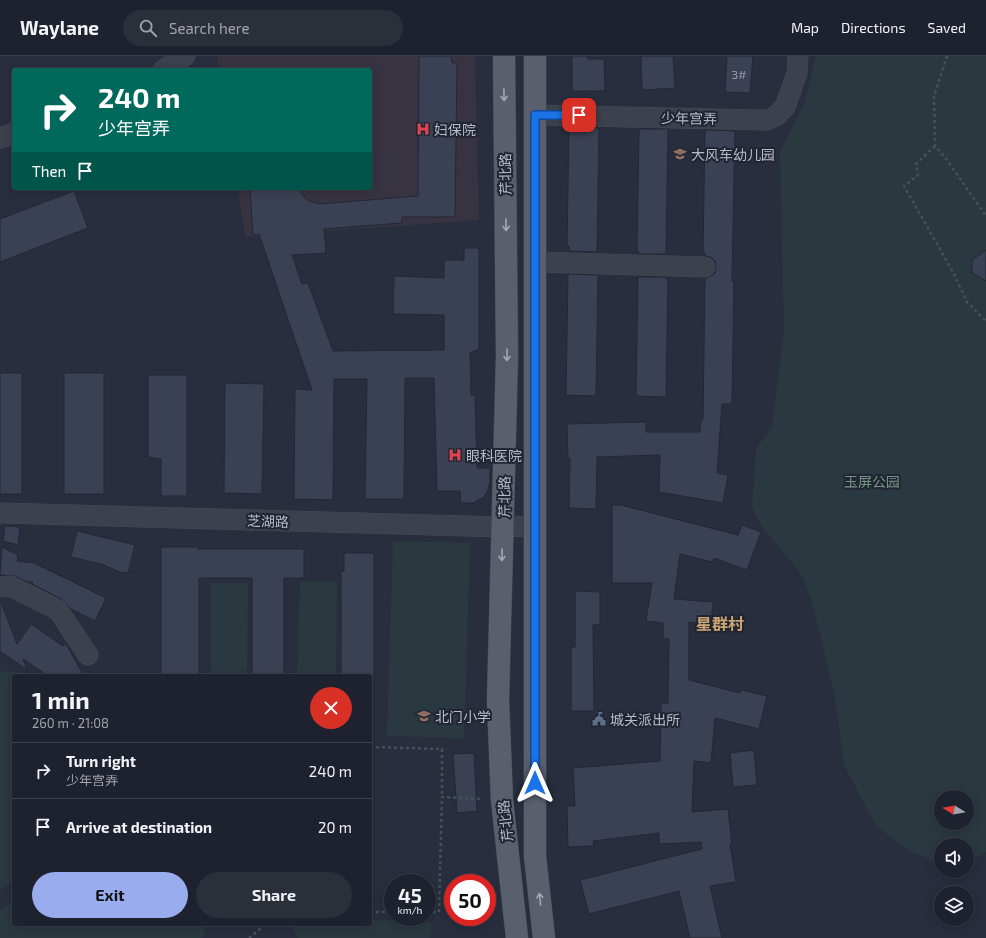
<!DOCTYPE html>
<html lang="en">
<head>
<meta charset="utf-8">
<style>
  :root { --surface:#1e222e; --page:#2b2f3a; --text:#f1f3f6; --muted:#a1a4aa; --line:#3c3f4a; --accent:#98acee }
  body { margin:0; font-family:"Exo 2","Noto Sans SC",sans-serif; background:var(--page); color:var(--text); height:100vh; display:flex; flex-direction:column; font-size:15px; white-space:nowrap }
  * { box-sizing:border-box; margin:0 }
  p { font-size:13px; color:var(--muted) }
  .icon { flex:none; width:22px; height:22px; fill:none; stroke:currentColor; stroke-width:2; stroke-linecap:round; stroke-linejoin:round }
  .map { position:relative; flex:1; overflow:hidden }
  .side { position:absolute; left:12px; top:618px; width:360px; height:252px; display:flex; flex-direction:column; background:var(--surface); border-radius:4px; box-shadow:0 2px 10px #0003,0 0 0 1px var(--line) }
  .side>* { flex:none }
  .banner { position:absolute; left:12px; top:12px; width:360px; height:122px; border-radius:4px; box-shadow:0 2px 10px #0003,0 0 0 1px var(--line); background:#00695c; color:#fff; overflow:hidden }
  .needle { width:26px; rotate:281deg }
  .buttons { position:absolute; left:934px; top:734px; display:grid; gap:8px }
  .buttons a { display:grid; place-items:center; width:40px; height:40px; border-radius:50%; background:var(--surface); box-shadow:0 2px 10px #0003,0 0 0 1px var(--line); font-size:20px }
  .speed { position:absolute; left:384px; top:818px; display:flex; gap:8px; font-size:20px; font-weight:700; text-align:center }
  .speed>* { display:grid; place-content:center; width:52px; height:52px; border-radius:50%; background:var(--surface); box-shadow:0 2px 10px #0003,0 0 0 1px var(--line); line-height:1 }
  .speed small { font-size:10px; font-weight:400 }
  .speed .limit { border:6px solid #d22; background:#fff; color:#111 }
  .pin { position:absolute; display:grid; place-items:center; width:34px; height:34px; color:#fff; margin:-17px; border-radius:8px; box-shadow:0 2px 6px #0006 }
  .me { position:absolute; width:44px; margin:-22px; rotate:0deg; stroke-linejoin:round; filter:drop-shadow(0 0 3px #0008) }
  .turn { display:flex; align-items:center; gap:14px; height:84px; padding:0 20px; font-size:18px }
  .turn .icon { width:52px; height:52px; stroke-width:2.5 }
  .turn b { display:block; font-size:28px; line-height:34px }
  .then { display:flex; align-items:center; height:38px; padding:0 20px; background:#0003; gap:8px; font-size:15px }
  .round { display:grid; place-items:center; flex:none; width:42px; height:42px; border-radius:21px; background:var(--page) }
  .summary { display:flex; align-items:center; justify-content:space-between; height:68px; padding:0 20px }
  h1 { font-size:24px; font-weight:700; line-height:30px }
  .primary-button { display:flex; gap:8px; margin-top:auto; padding:8px 20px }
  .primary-button a { flex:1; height:46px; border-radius:24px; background:var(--accent); color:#111; font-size:16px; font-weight:700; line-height:46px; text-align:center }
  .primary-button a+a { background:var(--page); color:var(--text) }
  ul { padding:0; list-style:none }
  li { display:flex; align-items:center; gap:12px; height:56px; padding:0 20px; border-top:1px solid var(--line) }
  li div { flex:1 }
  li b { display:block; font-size:15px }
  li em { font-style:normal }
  header { display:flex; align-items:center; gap:24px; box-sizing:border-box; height:56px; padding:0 20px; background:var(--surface); border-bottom:1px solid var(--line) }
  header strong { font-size:19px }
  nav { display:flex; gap:22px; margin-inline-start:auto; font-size:14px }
  .search { width:280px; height:36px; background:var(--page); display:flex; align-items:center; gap:10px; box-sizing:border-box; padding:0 14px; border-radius:22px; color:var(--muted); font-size:15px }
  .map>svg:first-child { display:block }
  .medical { fill:#373340 }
  .green { fill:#2a393f; fill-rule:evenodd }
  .building { fill:#3b4154; stroke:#232735 }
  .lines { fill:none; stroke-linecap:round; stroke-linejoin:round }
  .minor-casing { stroke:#454957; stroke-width:21 }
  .major-casing { stroke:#454957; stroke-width:23 }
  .path { stroke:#435257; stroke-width:2.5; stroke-dasharray:3 3; stroke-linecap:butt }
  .minor { stroke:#3c414e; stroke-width:20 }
  .major { stroke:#5a5f6e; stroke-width:22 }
  .oneway { stroke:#a5a9b7 }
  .route-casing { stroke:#114b97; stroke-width:10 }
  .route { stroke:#1a73e8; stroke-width:7 }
  .labels { text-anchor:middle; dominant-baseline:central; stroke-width:4; stroke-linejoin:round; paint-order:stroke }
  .number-label { font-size:12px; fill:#979baa }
  .street-label { font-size:14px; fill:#b8bcc9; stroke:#212533 }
  .poi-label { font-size:14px; fill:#b8bcc9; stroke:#212533; text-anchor:start }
  .park-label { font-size:14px; fill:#729780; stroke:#212533 }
  .quarter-label { font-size:16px; font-weight:bold; fill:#cba671; stroke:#212533 }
</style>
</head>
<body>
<header>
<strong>Waylane</strong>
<div class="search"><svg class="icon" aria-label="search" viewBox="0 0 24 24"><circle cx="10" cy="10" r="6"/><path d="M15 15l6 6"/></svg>Search here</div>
<nav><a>Map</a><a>Directions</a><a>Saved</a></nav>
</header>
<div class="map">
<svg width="986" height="882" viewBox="0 0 986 882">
  <rect width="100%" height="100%" fill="#282e3e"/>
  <path class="medical" d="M217 0H475L479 164 245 181 238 132H370V14H219Z"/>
  <path class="green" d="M816 0H986V796L968 806 967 789H941V809L910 795 876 770 844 709 834 635 812 546 801 518 760 468 752 451 756 393 772 371 784 274 780 95 804 49ZM941 741H967V767H941Z
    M393 485 470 487 464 682 387 680Z
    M300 525 337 526 336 620H297Z
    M211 527H248L247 620H211Z
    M0 615 26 617 29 620H14V825L0 834Z
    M14 843V868H207L202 882H0V855Z
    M370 864 431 866 430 882H299L292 873 296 868H370Z"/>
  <path class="building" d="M419 0H451L452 7H457L455 161H402V167L324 173 326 197 292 199 302 228 308 227 333 295 444 294V259L393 258 394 220 444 222V204H464V192H479V293L470 297 471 339H475L477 412H490V425L488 434 484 441 473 447H461L460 435H437L434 322H405L404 443H365L367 323H334L333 444 294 443 295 333 312 334 259 178 253 179 250 132H301L302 139 309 145 319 148 418 140Z
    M572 0H588V3H604L605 35H572Z
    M641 0H673L675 32 642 34Z
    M727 0H753L750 37 725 36Z
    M569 71 599 72 597 196 569 195V190H567Z
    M639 73H668L666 198H639V196H637Z
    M705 74 735 75 732 225H734L732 348H722L717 417 728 419 723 447 659 436 660 399 597 401 596 453 569 452 570 402H568L567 368 646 366V376H700L701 364H703L705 222 710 221 715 217 716 211 715 205 711 201 705 200V197H703Z
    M74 135 88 172 0 206V163Z
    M986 194V225L972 217V204Z
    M568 218 598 219 596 340 566 339Z
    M638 221H666V223H668L666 341 636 340Z
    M0 317H22V438H0Z
    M64 317H104V438H64Z
    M148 319H187V440H161V403L148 401Z
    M225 327 264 328 262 438 224 437Z
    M612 449H621L738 479 742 469 761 476 747 514 714 502 712 506 680 498 674 543 713 546 711 568 689 566V624L740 637 741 634 767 640 759 673 715 662 711 707 694 705 692 756 728 753 732 788H730L736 826 710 830 722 882H690L679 835 589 858 580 824 702 793 701 786 659 788V777L593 785 594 790 568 791 567 750H575L573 712 660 705 661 647H668L669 583H663V567L646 565 652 527H612Z
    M5 470 20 471 18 489 3 485Z
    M77 475 135 489 128 517 120 516 101 508 71 501Z
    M2 491 18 499 17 505 34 507 106 542 95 565 71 553 63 544 32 528 33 526H27L15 520 0 519Z
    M161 491H198V493H304V522H284V620H252V522H199V620H161Z
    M344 497H374V620H341V515H344Z
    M575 535 600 536V568L593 569 594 655H571V591H575Z
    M0 546H1L17 588 31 568 63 590 66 588 84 620H48L23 603 27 614 0 595Z
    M754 694 757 729 733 731 730 697Z
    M474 697 477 755 457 757 453 698Z"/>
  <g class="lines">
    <g class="minor-casing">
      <path id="minor" d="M163 14 185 0
        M535 59 767 64 776 60 785 51 797 17 798 0
        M0 82 14 77
        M536 206 705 211
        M0 457 503 471 535 470
        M0 531 10 530 58 554 88 599"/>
    </g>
    <g class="major-casing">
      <path id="major" d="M504 0 507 300 498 644 502 744 517 882
        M535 0V800L544 882"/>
    </g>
    <path class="path" d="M947 0 934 40 935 90 947 104 986 160
      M935 90 916 108 918 119 904 130 953 216 967 246 986 265
      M370 691 442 693V741
      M370 856H393
      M427 856H439L442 741 482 743
      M249 882 266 868"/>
    <use href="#minor" class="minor"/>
    <use href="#major" class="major"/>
  </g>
  <defs><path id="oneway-shaft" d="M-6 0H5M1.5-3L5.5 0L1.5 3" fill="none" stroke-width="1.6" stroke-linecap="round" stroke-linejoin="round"/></defs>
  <g class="oneway">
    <use href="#oneway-shaft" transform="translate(504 39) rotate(89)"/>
    <use href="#oneway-shaft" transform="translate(506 169) rotate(89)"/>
    <use href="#oneway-shaft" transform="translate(507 299) rotate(90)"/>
    <use href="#oneway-shaft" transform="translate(502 499) rotate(91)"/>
    <use href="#oneway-shaft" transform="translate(540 843) rotate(-96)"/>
  </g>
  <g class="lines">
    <g class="route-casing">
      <path id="route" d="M535 727V59H579"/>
    </g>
    <use href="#route" class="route"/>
  </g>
  <defs>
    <g id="hospital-bare" transform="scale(1.08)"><path d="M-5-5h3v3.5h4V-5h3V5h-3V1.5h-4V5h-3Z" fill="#e0444e" stroke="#212533" stroke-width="2.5" paint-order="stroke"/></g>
    <g id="school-bare" transform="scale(1.08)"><path d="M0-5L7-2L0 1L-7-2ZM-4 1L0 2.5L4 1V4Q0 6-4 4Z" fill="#8d6e63" stroke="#212533" stroke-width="2.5" paint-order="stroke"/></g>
    <g id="civic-bare" transform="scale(1.08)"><path d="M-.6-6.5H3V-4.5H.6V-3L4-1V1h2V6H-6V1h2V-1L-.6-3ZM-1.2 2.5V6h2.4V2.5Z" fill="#5c6f8a" stroke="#212533" stroke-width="2.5" paint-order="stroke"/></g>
  </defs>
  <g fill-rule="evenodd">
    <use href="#hospital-bare" x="423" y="73"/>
    <use href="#school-bare" x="680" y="98"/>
    <use href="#hospital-bare" x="455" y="399"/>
    <use href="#school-bare" x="424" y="660"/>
    <use href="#civic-bare" x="599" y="663"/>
  </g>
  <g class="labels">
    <g class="number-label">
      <text x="739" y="18">3#</text>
    </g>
    <g class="street-label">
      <text transform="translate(689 62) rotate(1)">少年宫弄</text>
      <text transform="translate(505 118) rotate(-91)">芹北路</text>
      <text transform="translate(504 441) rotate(-89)">芹北路</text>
      <text transform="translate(268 465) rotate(2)">芝湖路</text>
      <text transform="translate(505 765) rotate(-96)">芹北路</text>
    </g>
    <g class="poi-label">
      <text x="434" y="73">妇保院</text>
      <text x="691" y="98">大风车幼儿园</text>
      <text x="466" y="399">眼科医院</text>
      <text x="435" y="660">北门小学</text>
      <text x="610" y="663">城关派出所</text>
    </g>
    <g class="park-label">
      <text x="872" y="425">玉屏公园</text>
    </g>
    <g class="quarter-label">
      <text x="720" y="567">星群村</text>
    </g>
  </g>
</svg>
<div class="buttons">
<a><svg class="needle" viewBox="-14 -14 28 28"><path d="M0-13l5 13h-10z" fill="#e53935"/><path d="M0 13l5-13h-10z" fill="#a1a4aa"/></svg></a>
<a><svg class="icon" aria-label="sound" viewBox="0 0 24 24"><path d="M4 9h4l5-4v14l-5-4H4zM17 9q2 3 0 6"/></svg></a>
<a><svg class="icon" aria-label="layers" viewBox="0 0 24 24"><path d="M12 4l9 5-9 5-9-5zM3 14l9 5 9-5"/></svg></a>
</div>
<div class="speed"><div>45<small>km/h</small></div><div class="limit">50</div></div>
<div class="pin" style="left:579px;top:59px;background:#d93025"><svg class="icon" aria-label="arrive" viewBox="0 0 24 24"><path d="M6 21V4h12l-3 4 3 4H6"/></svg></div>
<svg class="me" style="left:535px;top:727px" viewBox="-20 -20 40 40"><path d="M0-17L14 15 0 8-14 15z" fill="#1a73e8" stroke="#fff" stroke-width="4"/></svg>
<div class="banner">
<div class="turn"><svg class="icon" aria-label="right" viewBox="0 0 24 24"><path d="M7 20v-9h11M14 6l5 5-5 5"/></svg><div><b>240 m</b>少年宫弄</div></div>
<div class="then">Then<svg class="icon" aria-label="arrive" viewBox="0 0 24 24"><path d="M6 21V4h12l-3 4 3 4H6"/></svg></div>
</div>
<section class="side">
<div class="summary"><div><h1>1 min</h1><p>260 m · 21:08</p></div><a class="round" style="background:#d93025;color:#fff"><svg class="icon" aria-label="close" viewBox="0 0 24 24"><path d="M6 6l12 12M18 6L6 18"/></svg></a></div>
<ul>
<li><svg class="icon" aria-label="right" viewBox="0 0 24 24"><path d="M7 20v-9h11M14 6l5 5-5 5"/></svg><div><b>Turn right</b><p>少年宫弄</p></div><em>240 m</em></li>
<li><svg class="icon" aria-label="arrive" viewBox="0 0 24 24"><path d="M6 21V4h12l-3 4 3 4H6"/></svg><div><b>Arrive at destination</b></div><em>20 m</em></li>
</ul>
<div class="primary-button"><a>Exit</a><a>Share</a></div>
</section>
</div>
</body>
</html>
